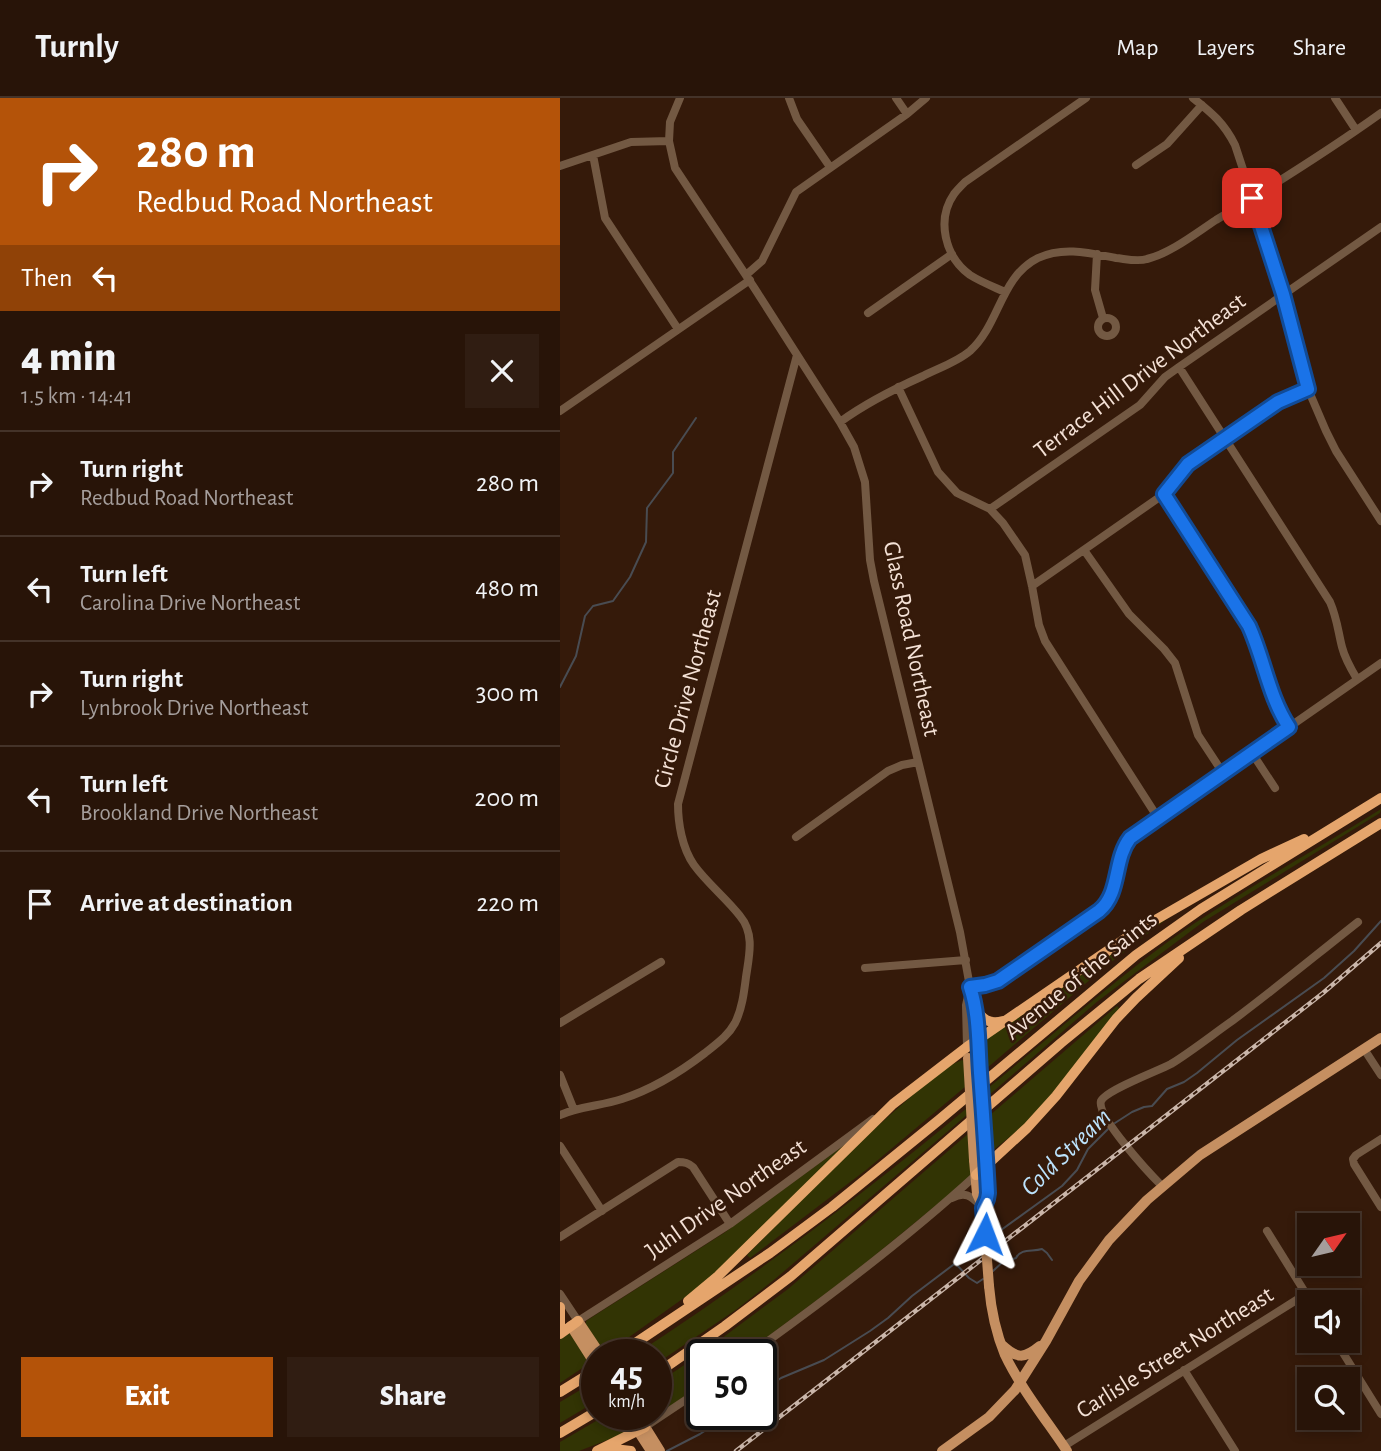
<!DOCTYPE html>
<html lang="en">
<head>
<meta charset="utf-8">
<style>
  :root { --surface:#281408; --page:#301d12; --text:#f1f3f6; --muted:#a59e9c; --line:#443329; --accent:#b45309 }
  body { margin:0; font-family:"Alegreya Sans",sans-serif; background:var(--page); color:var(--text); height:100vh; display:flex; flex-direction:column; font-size:26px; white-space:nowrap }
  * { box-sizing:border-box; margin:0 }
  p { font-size:23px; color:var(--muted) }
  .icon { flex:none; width:38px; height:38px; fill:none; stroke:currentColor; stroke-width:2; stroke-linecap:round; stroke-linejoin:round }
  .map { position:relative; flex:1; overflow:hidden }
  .details { display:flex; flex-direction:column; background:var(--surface); width:560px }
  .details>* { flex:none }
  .top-card { background:#b45309; color:#fff; overflow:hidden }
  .needle { width:46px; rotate:56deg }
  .buttons { position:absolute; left:737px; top:1115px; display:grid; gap:14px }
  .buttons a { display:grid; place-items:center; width:63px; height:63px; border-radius:0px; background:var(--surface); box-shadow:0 4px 10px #0003,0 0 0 2px var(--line); font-size:35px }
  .speed { position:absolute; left:21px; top:1241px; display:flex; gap:14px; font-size:35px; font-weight:700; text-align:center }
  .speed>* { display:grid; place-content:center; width:91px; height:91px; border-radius:50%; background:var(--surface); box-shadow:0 4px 10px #0003,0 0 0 2px var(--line); line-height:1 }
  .speed small { font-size:18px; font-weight:400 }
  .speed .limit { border:4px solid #111; border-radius:10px; background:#fff; color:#111 }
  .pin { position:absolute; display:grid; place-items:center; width:60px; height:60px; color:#fff; margin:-30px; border-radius:14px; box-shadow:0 4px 10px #0006 }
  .me { position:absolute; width:77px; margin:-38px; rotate:3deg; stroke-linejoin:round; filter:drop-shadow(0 0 5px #0008) }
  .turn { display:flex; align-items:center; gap:24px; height:147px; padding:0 21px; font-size:32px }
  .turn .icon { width:91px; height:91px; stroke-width:2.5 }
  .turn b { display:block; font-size:49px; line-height:60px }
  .then { display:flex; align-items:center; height:66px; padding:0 21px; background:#0003; gap:14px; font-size:26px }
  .round { display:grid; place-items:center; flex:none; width:74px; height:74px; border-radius:0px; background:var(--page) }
  .summary { display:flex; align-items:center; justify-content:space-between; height:119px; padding:0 21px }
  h1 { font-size:42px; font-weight:800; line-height:52px }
  .primary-button { display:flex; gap:14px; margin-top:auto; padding:14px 21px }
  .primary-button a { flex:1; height:80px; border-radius:0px; background:var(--accent); color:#fff; font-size:28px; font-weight:800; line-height:80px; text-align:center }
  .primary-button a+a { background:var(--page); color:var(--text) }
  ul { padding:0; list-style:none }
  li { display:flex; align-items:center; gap:21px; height:105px; padding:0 21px; border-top:2px solid var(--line) }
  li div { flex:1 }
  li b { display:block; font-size:26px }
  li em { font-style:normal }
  header { display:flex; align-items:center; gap:42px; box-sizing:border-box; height:98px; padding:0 35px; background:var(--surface); border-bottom:2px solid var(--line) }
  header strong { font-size:33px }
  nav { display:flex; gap:38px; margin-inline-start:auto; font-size:24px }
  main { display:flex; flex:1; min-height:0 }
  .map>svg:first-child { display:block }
  .grass { fill:#323404 }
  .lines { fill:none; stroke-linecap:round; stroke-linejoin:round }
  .stream { stroke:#494c52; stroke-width:2 }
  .minor { stroke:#735943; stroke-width:8 }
  .major { stroke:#c58f61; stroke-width:10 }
  .highway { stroke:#e5a56c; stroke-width:10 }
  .rail-casing { stroke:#cab6aa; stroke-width:4.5 }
  .rail { stroke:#351a0a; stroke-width:2; stroke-dasharray:5; stroke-linecap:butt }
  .major-bridge { stroke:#c58f61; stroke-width:10 }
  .route-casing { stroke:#114b97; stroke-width:18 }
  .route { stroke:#1a73e8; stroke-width:12 }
  .labels { text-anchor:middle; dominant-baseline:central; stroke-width:5; stroke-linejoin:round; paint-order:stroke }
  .street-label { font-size:24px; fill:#f4e1d6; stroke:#351a0a }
  .water-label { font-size:26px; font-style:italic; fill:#bce3fd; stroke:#351a0a }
</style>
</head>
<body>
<header>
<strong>Turnly</strong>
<nav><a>Map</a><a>Layers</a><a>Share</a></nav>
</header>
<main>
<section class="details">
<div class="top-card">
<div class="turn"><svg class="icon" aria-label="right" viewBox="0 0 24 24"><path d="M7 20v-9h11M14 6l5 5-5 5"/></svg><div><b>280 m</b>Redbud Road Northeast</div></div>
<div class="then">Then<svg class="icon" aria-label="left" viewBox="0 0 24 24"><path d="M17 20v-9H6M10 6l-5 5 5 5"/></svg></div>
</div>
<div class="summary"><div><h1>4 min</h1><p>1.5 km · 14:41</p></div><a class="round"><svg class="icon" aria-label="close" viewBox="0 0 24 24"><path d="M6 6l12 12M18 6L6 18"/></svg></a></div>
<ul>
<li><svg class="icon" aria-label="right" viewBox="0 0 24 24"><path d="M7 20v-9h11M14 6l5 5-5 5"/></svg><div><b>Turn right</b><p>Redbud Road Northeast</p></div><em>280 m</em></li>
<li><svg class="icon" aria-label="left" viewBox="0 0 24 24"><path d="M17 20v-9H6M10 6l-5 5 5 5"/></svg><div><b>Turn left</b><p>Carolina Drive Northeast</p></div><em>480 m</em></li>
<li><svg class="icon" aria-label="right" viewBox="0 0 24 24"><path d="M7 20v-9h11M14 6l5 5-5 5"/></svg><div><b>Turn right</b><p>Lynbrook Drive Northeast</p></div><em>300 m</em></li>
<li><svg class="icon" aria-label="left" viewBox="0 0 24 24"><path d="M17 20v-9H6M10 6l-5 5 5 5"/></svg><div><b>Turn left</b><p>Brookland Drive Northeast</p></div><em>200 m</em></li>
<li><svg class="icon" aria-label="arrive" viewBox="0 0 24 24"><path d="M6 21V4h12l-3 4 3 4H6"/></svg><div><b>Arrive at destination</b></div><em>220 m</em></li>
</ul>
<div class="primary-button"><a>Exit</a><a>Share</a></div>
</section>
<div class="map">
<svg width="821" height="1353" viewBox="0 0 821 1353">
  <rect width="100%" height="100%" fill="#351a0a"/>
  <path class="grass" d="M821 711 820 715 643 824 538 903 428 998V990C488 941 546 889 609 843 677 795 751 755 821 711Z
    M607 819 608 820 545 869 426 971 424 941Z
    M557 908 560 911 483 1009 466 1026 432 1053 430 1017Z
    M402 962 404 963 405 989 306 1072 190 1160 187 1157C239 1105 290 1051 346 1003 362 989 381 970 402 962Z
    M407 1010 408 1016 215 1181 177 1211 96 1266V1256H76C191 1181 301 1098 407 1010Z
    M409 1035 412 1078 292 1176 184 1256H142V1286L91 1322H90L85 1317 88 1322 83 1316H96V1286L142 1255 228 1191Z
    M295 1039 171 1162 135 1192 58 1247 46 1255 42 1249 44 1256 26 1227V1223L164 1135Z
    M9 1234 30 1265 0 1285V1239Z
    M37 1282V1303L0 1325V1304Z
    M48 1316H62L71 1331 68 1334 19 1353H0V1344Z"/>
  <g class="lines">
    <path class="stream" d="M0 589 16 558 25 518 33 508 53 503 70 479 86 444 87 410 113 375V354L136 320
      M555 1025 572 1014 584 1009 592 1008 607 991 624 984 637 975 677 942 764 880 794 853 821 823
      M430 1140 502 1088 517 1072 528 1051 548 1031
      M396 1166 409 1180 417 1185 423 1181
      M433 1173 446 1161 450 1162 456 1160C461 1150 472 1154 482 1151L487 1155 492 1162
      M201 1294 221 1280 264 1262 310 1233 328 1220 352 1198 422 1145
      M107 1353 140 1336 171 1316"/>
    <path class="minor" d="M120 0 110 24 109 43 115 70 195 191 280 324 294 349 305 384 310 462 314 483 400 834 410 889 415 905 418 941
      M229 0 237 21 270 69
      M336 0 347 16
      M633 0C652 15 664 25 675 47L724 196 748 291 766 333 776 353 821 423
      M775 0 796 32
      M33 57 45 120 118 231
      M576 67 607 46 642 7
      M0 68 71 44 109 43
      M537 156 535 192 543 220
      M186 177 202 163 236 94 347 16 366 0
      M445 194C434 189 421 184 410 177 385 159 376 122 394 96 397 92 401 88 405 84L526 0
      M308 215 392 156
      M538 229a9 9 0 1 1 18 0a9 9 0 1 1-18 0Z
      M619 269 770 504C777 520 778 533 782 549 785 561 791 571 797 581
      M338 289 378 374 397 395 430 411 443 425 465 457 472 488 479 527 485 543 598 720
      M0 313 190 182
      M280 324C306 305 334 291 363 278 379 270 397 264 410 253 440 226 440 179 478 160 503 148 530 155 556 160 566 161 578 164 587 161 611 155 636 135 656 122 712 88 768 53 821 15
      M604 396 689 528C704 561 709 599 729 629
      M430 411 580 307 605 279 619 269 821 129
      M524 452 569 516 604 551 615 565 638 637 663 675
      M472 488 604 396 628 366 718 304 748 291
      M692 655 715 690
      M236 739 328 673 342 667 358 664
      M305 870 406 862
      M410 889 425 887 438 883 539 813C561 795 554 762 570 740L821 565
      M0 925 101 864
      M407 949 406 907 410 889
      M804 951 821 977
      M0 977 14 1012
      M0 1017C20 1008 41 1008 62 1001 93 991 119 975 145 955 156 946 168 938 175 925 182 911 184 895 186 879 189 858 195 836 180 818 166 800 147 785 134 767 122 750 118 725 118 706L237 257
      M821 1041 796 1057 793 1061 794 1066 821 1109
      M0 1048 42 1113
      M602 1088C590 1076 536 1018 541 1003 546 992 598 973 611 966 632 953 652 937 672 923 715 891 756 857 798 824
      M392 1100C405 1093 411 1098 420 1107
      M707 1133 751 1204
      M0 1139 118 1064C125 1064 128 1065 133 1069L170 1126
      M0 1196 18 1223 170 1126 313 1021
      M775 1242 821 1316
      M190 1256C268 1200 345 1142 416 1077
      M624 1272 675 1353
      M85 1329 142 1291
      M504 1348 746 1196"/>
    <path class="major" d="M414 1062 417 1096 423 1109
      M423 1109 427 1101 428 1095 425 1052
      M429 1188C431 1212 436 1235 445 1257 460 1289 487 1323 507 1353
      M18 1223 40 1256
      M11 1228 37 1269
      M442 1247C457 1261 464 1261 480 1248
      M67 1316 91 1353
      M77 1316 100 1353
      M382 1353 429 1319 455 1292 486 1243 519 1183 549 1142 587 1102 640 1057 821 940"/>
    <path class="highway" d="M415 910C422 921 429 927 443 923
      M416 1077 467 1030 496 998 556 921 576 900 619 860
      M128 1203 158 1178 333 1006 407 949 578 832 701 761 744 741
      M0 1229V1209
      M0 1236 18 1223
      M59 1256 210 1155 272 1109 379 1022 576 857 641 811 821 700
      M96 1276 165 1228 231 1178 501 945 579 881 681 812 821 725
      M0 1294 37 1271
      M0 1335 37 1313
      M37 1353 85 1329
      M44 1353 54 1351 71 1353"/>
    <g class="rail-casing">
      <path id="rail" d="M176 1353 763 895 821 845"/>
    </g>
    <use href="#rail" class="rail"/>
    <path class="major-bridge" d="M419 951 425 1052
      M408 960 414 1062
      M423 1109 429 1188"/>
  </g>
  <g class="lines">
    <g class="route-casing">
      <path id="route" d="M425 1136 423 1110 427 1101 428 1095C426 1055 423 1015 420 975 418 946 419 916 410 889L425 887 438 883 539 813C561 795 553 762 570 740L729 629C709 599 704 561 689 528L604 396 628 366 718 304 748 291 723 196 692 100"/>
    </g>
    <use href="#route" class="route"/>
  </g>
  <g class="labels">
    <g class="street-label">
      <text transform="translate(580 278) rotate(-37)">Terrace Hill Drive Northeast</text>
      <text transform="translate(351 541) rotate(78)">Glass Road Northeast</text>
      <text transform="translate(128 591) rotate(-75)">Circle Drive Northeast</text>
      <text transform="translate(521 878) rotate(-39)">Avenue of the Saints</text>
      <text transform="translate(166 1101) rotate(-35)">Juhl Drive Northeast</text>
      <text transform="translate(615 1255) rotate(-32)">Carlisle Street Northeast</text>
    </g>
    <g class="water-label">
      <text transform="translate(506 1054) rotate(-44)">Cold Stream</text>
    </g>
  </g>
</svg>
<div class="buttons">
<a><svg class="needle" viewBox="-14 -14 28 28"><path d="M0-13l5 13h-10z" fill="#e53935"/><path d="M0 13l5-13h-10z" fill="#a59e9c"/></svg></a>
<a><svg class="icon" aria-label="sound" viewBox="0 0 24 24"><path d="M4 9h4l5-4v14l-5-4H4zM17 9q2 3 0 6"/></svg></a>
<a><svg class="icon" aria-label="search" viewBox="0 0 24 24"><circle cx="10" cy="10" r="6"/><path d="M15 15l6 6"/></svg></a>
</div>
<div class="speed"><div>45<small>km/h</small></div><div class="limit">50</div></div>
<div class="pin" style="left:692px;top:100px;background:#d93025"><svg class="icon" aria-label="arrive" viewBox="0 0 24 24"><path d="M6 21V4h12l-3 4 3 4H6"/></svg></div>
<svg class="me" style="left:425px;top:1136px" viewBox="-20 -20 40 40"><path d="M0-17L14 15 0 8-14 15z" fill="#1a73e8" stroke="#fff" stroke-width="4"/></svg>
</div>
</main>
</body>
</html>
